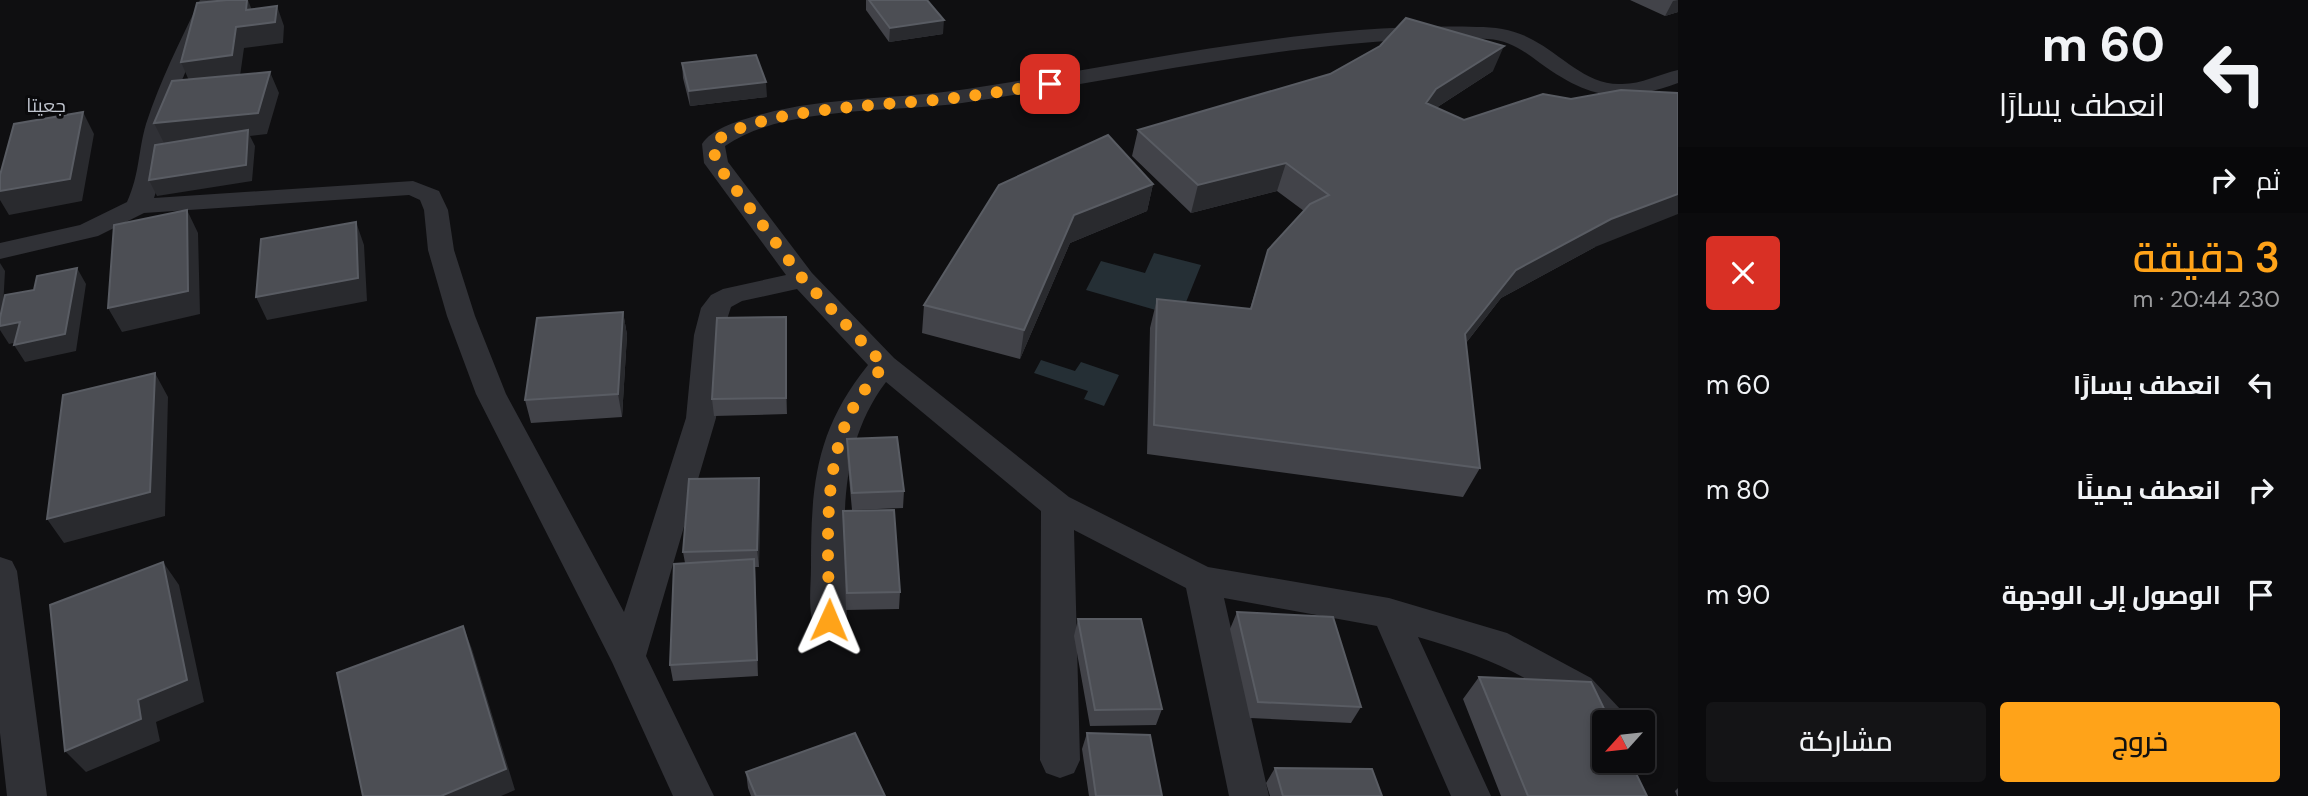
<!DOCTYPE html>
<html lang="ar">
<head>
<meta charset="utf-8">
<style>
  :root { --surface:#0b0b0d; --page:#141416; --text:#f1f3f6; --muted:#9a9b9d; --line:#2b2b2e; --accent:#ffa319 }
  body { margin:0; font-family:"DM Sans",Cairo,sans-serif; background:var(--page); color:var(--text); direction:rtl; height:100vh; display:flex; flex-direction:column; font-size:26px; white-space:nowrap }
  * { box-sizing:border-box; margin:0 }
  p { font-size:23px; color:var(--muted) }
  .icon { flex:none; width:38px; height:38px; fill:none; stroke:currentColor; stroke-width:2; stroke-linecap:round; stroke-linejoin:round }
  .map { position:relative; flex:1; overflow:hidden; direction:ltr }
  .sheet { display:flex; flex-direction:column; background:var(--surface); width:630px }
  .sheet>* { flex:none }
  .hud { background:#0b0b0d; color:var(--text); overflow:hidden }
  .needle { width:46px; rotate:243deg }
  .tools { position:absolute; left:1592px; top:710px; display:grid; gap:14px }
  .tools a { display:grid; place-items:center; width:63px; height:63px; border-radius:7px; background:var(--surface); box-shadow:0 4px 10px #0003,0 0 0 2px var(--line); font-size:35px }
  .pin { position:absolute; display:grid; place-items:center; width:60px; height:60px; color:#fff; margin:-30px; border-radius:14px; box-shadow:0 4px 10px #0006 }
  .me { position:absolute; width:77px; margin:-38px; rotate:1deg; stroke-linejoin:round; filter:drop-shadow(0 0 5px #0008) }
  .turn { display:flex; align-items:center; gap:24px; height:147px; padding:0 28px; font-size:32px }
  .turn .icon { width:91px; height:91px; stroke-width:2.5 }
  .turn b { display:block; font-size:49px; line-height:60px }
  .then { display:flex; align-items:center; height:66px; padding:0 28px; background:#0003; gap:14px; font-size:26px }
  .round { display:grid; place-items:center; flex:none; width:74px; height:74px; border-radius:7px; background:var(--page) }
  .overview { display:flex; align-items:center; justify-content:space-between; height:119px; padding:0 28px }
  h1 { font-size:42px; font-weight:600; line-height:52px; color:var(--accent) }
  .button { display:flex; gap:14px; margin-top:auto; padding:14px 28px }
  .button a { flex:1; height:80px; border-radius:7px; background:var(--accent); color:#111; font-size:28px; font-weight:600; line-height:80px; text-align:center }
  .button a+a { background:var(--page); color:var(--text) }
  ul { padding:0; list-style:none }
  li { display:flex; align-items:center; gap:21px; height:105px; padding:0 28px }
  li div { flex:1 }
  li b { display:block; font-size:26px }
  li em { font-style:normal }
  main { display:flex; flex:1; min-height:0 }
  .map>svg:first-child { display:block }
  .water { fill:#252f35 }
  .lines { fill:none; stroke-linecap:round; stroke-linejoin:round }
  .minor { fill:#303136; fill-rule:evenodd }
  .wall { fill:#424349 }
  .shaded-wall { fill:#292a2e }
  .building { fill:#4c4e54; stroke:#595c63; stroke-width:2 }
  .route { stroke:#ffa319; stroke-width:12; stroke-dasharray:0 21.6 }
  .labels { text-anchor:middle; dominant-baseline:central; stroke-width:6; stroke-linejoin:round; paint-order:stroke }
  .far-quarter-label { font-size:19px; fill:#c0c5cf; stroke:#0a0a0c }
</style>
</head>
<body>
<main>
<section class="sheet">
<div class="hud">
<div class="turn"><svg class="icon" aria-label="left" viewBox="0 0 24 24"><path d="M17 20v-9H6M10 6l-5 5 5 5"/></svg><div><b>60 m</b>انعطف يسارًا</div></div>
<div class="then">ثم<svg class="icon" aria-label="right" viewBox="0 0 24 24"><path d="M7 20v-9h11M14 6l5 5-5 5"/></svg></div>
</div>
<div class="overview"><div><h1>3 دقيقة</h1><p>230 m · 20:44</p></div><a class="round" style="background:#d93025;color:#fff"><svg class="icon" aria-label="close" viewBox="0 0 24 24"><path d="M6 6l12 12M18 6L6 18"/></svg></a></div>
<ul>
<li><svg class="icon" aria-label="left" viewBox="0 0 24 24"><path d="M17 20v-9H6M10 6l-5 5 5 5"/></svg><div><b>انعطف يسارًا</b></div><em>60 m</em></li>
<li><svg class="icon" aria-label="right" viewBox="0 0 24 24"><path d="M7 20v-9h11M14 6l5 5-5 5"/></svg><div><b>انعطف يمينًا</b></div><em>80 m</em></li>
<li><svg class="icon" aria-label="arrive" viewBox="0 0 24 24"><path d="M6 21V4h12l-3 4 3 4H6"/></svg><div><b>الوصول إلى الوجهة</b></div><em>90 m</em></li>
</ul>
<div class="button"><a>خروج</a><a>مشاركة</a></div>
</section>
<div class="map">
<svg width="1678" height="796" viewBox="0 0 1678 796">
  <rect width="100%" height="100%" fill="#0f0f11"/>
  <path class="water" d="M1154 253 1201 265 1180 317 1086 290 1101 261 1145 273Z
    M1041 360 1075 371 1081 362 1119 375 1104 406 1084 399 1088 391 1034 373Z"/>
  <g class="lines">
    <path class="minor" d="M200 0H218C200 41 177 83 167 128 162 152 163 174 154 198L413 181 439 191 448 210 454 250 475 316 506 394 624 612 686 418 694 335 701 308 711 295 723 289 786 275 704 163 702 144C712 129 735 122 752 117 821 96 896 100 967 89 1135 64 1306 22 1477 27 1497 27 1516 30 1533 40 1562 55 1587 86 1622 84 1642 84 1659 74 1678 70V83C1619 104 1590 99 1540 63 1524 51 1509 40 1488 39 1442 36 1396 40 1350 44 1220 56 1092 84 962 103 892 113 784 105 725 146L728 162 812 273 894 358 1069 497 1208 567 1389 598 1507 633 1591 678 1622 711 1627 723H1605V739C1585 732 1578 711 1561 700 1512 667 1473 653 1418 637L1491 796H1451L1377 626 1224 598 1269 796H1229L1186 588 1074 530 1080 760 1074 773 1060 778 1046 773 1040 760 1041 511 886 382C833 452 845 537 847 620L842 631 829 635 816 631C807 612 811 588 811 567 811 486 815 431 868 365L797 289 742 301 731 307 722 335 716 418 646 656 714 796H673L612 662 476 394 447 316 428 250 424 210 420 200 409 195 144 213 98 236 0 259V243L80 225 127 202C140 173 138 151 146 124 160 81 180 41 200 0Z
      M0 557 12 561 17 571 47 796H7L0 733Z"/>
  </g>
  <path class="wall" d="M866 0H927L943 34 889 42 866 10Z
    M1630 0H1678V12L1665 16Z
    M682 63 767 97 690 106 683 78Z
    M1493 71 1436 108 1595 247 1501 298 1466 343 1480 468 1463 497 1147 454 1150 328 1157 299 1250 309 1268 250 1304 211 1277 191 1191 213 1132 156 1138 130Z
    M1153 184 1147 211 1070 243 1020 359 922 333 924 305Z
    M623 312 627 335 622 417 531 423 525 400Z
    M786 333 787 414 714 416 712 399Z
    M847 439 904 491 903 508 852 510 847 456Z
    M759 478 760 495 759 567H755L758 676 673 681 670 665 685 563 683 552Z
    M843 511 900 592 899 609 846 610Z
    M1237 612 1361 707 1351 723 1250 718 1230 629Z
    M1078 619 1162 709 1156 725 1090 726 1074 636Z
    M1479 677 1647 796H1501L1463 699Z
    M1087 733 1162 796H1089L1082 749Z
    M1275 768 1382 796H1270L1266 783Z
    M746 772 885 796H751L748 788Z
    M1678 788V796H1677L1675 791Z"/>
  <path class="shaded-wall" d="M247 0H248L255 18 277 6 284 26 283 43 244 48 240 76 190 83 181 62 236 27 246 10Z
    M1678 0V12L1665 16 1673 1Z
    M944 20 943 34 889 42 890 28Z
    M1504 46 1493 71 1425 115 1426 103 1436 89Z
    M270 72 279 93 267 134 250 136 255 146 252 181 157 196 149 180 165 145 154 123Z
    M766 82 767 97 690 106 689 91Z
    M83 112 94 134 82 201 9 215 0 200V191Z
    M1286 163 1277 191 1191 213 1198 185Z
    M1153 184 1147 211 1070 243 1020 359 1024 330 1074 215Z
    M1678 194V214L1595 247 1501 298 1451 362 1465 334 1516 270 1611 219Z
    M187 210 198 233 200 314 122 332 108 308Z
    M356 222 364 245 367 301 267 320 256 297Z
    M0 263 5 271 2 326 20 322 31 339 9 344 0 330Z
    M77 268 86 284 76 351 25 362 14 345Z
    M623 312 627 335 622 417 618 394Z
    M786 317V333L787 414 786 398Z
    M155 373 168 397 165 516 64 543 47 519Z
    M759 478 760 495 759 567 757 550Z
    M754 559 755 576 758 676 757 660Z
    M163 562 179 585 204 702 156 722 160 741 86 772 65 751 138 700Z
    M463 626 472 649 515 790 501 796H441Z"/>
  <path class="building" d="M227 0H247L246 10 277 6 275 22 236 27 232 55 181 62 197 3Z
    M869 0H927L944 20 890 28Z
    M1406 18 1504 46 1436 89 1426 103 1464 120 1543 94 1571 99 1621 90 1678 93V194L1611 219 1516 270 1465 334 1480 468 1154 425 1157 299 1251 309 1268 250 1310 204 1329 195 1286 163 1198 185 1138 130 1330 74 1380 46Z
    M756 55 766 82 689 91 682 63Z
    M270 72 258 113 154 123 172 81Z
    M83 112 70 179 0 191V175L14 124Z
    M248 130 246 165 149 180 155 145Z
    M1108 135 1153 184 1074 215 1024 330 924 305 999 185Z
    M187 210 188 291 108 308 114 225Z
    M356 222 358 278 256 297 261 239Z
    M77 268 65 334 14 345 20 322 0 326V318L5 295 34 290 37 276Z
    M623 312 618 394 525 400 537 318Z
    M786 317V398L712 399 717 318Z
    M155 373 150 492 47 519 63 395Z
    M897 437 904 491 852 493 847 439Z
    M759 478 757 550 683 552 689 479Z
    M894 510 900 592 847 593 843 511Z
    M754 559 757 660 670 665 674 564Z
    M163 562 187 680 138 700 141 719 65 751 50 605Z
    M1237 612 1333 617 1361 707 1258 702Z
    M1078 619H1141L1162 709 1095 710Z
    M463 626 506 769 441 796H363L337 673Z
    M1479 677 1591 682 1611 723H1605V761H1630L1647 796H1528Z
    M855 733 885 796H756L746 772Z
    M1087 733 1150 735 1162 796H1096Z
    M1275 768 1372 769 1382 796H1283Z"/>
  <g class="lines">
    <path class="route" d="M829 620C829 558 822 488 844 428 852 404 869 384 884 365L803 279 716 163 713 144C749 107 899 105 954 98 986 94 1018 89 1050 84"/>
  </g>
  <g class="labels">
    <g class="far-quarter-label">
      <text x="46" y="105">جعيتا</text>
    </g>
  </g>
</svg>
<div class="tools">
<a><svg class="needle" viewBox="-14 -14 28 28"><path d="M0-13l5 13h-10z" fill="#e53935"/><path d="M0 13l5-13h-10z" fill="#9a9b9d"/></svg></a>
</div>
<div class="pin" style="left:1050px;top:84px;background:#d93025"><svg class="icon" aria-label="arrive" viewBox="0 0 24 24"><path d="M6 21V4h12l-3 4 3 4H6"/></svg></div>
<svg class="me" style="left:829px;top:620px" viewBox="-20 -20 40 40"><path d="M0-17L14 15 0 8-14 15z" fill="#ffa319" stroke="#fff" stroke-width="4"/></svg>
</div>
</main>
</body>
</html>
